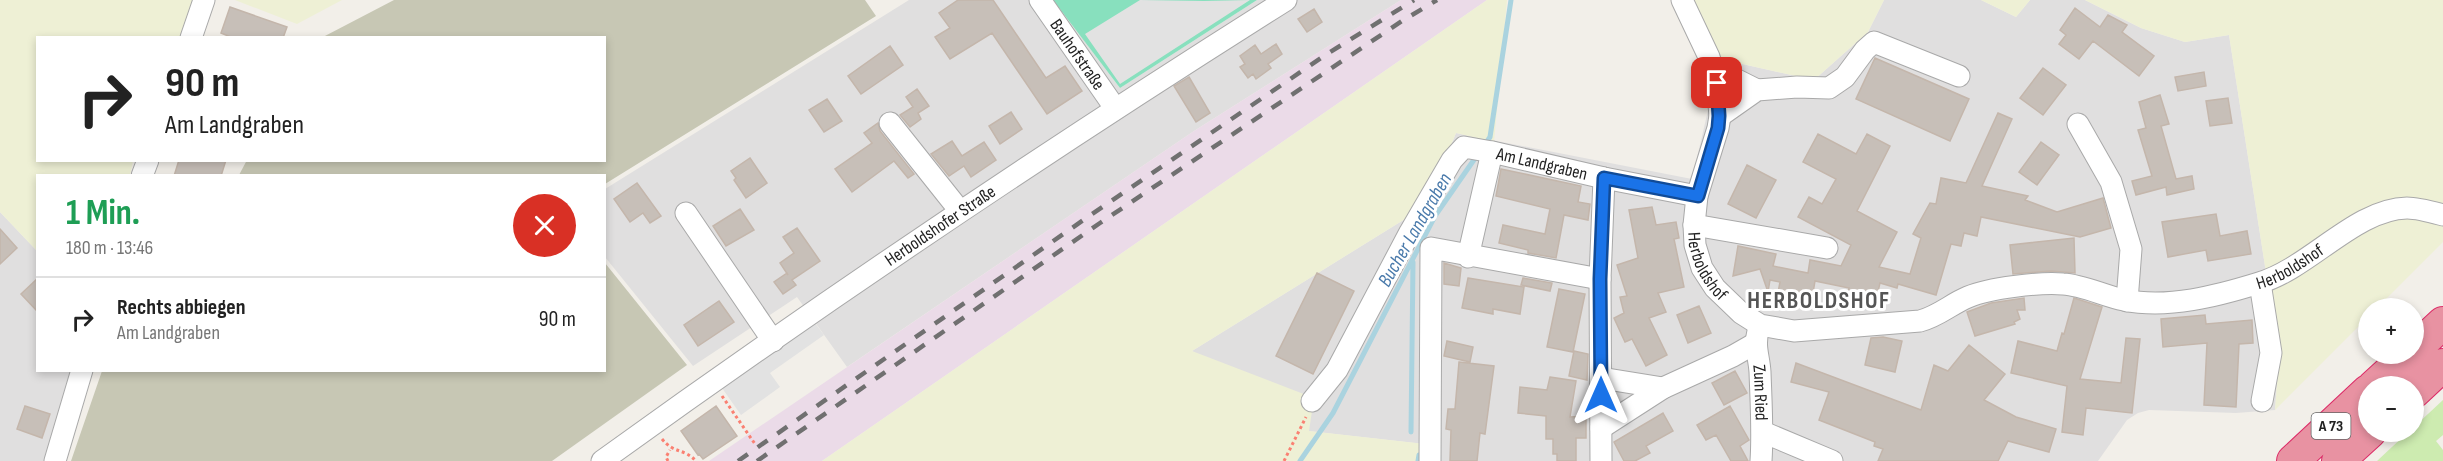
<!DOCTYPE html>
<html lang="de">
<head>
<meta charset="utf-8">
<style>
  :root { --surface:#fff; --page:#f2f2f2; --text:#222; --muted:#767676; --line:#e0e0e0 }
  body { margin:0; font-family:"Sofia Sans Condensed",sans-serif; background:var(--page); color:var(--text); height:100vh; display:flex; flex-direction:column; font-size:22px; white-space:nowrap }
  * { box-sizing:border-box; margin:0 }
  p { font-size:20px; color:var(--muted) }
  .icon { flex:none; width:33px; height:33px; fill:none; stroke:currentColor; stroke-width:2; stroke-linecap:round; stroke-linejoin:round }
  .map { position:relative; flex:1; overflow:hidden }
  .side { position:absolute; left:36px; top:174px; width:570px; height:198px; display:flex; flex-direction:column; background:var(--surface); border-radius:0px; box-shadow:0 3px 9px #0003 }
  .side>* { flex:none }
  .top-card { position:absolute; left:36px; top:36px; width:570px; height:126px; border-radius:0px; box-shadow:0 3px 9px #0003; background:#fff; color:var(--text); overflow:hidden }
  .controls { position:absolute; left:2358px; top:298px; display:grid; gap:12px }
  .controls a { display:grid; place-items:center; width:66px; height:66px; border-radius:50%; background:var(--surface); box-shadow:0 3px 9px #0003; font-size:30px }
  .pin { position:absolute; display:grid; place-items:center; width:51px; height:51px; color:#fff; margin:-26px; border-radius:12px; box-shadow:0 3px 9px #0006 }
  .me { position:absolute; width:66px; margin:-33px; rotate:0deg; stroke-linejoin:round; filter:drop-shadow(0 0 4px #0008) }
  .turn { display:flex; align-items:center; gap:21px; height:126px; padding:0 30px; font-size:27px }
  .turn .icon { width:78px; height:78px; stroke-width:2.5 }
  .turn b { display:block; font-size:42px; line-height:51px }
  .round { display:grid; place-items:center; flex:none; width:63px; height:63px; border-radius:32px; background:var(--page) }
  .overview { display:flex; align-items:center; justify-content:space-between; height:102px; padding:0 30px }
  h1 { font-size:36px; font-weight:700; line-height:45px; color:#1e9e55 }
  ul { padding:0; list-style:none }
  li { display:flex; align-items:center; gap:18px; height:84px; padding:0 30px; border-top:2px solid var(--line) }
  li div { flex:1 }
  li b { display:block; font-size:22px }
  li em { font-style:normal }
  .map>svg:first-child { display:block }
  .residential { fill:#e0dfdf }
  .industrial { fill:#ebdbe8 }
  .construction { fill:#c7c7b4 }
  .farmland { fill:#eef0d5 }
  .grass { fill:#cdebb0 }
  .pitch { fill:#88e0be }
  .parking { fill:#e2e2e2 }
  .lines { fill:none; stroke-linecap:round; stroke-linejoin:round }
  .stream { stroke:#aad3df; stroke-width:5 }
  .building { fill:#c7bfb8; stroke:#c4b6ab; stroke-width:1.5 }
  .minor-casing { stroke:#a9a9a9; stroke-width:23 }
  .highway-casing { stroke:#dc2a67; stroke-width:34 }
  .path { stroke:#fa8072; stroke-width:3; stroke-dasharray:3 3; stroke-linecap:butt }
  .minor { stroke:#fff; stroke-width:21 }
  .highway { stroke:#e892a2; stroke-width:32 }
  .rail { stroke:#707070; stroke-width:4.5; stroke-dasharray:12 12; stroke-linecap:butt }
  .route-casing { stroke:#114b97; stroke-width:15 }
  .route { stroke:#1a73e8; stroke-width:10 }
  .labels { text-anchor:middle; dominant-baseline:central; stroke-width:6; stroke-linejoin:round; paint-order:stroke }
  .shield { fill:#fff; stroke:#646464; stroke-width:1.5 }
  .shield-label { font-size:16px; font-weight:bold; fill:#222 }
  .street-label { font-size:18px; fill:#222; stroke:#fff }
  .water-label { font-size:20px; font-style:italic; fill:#4a7aab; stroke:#fff }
  .district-label { font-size:24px; font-weight:bold; letter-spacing:1.5px; fill:#555; stroke:#fff }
</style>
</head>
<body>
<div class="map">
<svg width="2443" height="461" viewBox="0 0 2443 461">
  <rect width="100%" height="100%" fill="#f2efe9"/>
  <path class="residential" d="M909 0H1053L1120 88 1257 0H1401L1194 131 847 367 797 297 693 366 605 257V189Z
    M1884 0H1981L2016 17 2030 0H2085L2141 28 2185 42 2229 35 2279 356 2275 410 2236 413 2149 410 2138 413 2127 420 2098 461H1423L1424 444 1308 431 1192 351 1426 206 1456 133 1692 179 1720 59 1814 80 1868 32Z
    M0 212 37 251 38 370 81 371 56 461H0Z"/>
  <path class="industrial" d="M1401 0H1487L822 461H709L1194 131Z"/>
  <path class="construction" d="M394 0H865L876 16 605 184 604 176 239 175 247 160H604V38L323 37Z
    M605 263 687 365 552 461H71L102 371 604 370Z"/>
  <path class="farmland" d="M0 0H196L180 37 38 38V160L133 161 130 175 38 176 37 251 0 212Z
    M235 0H342L297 24Z
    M1487 0H1507L1494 142 1456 133 1426 206 1192 351 1314 398 1309 431 1425 444 1423 461H822Z
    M1690 0H1884L1868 32 1814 80 1720 59Z
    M1981 0H2030L2016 17Z
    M2085 0H2443V242L2376 309H2368V317L2275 410 2279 356 2229 35 2185 42 2141 28Z"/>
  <path class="grass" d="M2443 400V435L2436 441 2443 450V461H2377L2408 432H2414V427Z"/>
  <path class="pitch" d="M1053 0H1257L1120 88Z"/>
  <path class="parking" d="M1140 0 1204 1 1250 0 1120 84 1085 34Z
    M815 323 824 335 770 373 780 387 741 415 722 388Z"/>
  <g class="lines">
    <path class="stream" d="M1484 146 1490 137 1511 0
      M1411 432 1413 262
      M1300 461 1333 413 1435 216 1478 154
      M1418 461 1419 455"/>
  </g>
  <path class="building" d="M958 0H993L1046 78 1065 66 1082 91 1047 114 992 33 950 59 935 37 950 28 939 13Z
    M230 7 287 27 283 38H233L221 33Z
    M2075 8 2100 27 2108 15 2127 25 2122 32 2154 56 2139 76 2093 41 2079 59 2059 44 2066 35 2060 30Z
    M1314 9 1322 22 1307 32 1298 19Z
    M1276 44 1282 54 1268 64 1271 68 1256 79 1253 74 1248 78 1240 67 1245 64 1240 56 1255 45 1261 54Z
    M890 46 903 65 861 94 848 76Z
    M1875 58 1969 99 1950 141 1856 99Z
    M2043 68 2066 85 2043 115 2020 98Z
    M2204 72 2206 86 2178 91 2175 77Z
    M1189 77 1210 113 1196 122 1174 86Z
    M917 89 929 106 918 113 921 119 910 127 900 115 913 107 906 97Z
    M2160 95 2169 124 2161 126 2176 179 2192 176 2194 189 2167 195 2166 187 2136 195 2132 181 2152 176 2138 130 2146 128 2139 102Z
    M2228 98 2232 123 2210 126 2206 101Z
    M827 99 842 121 824 132 809 110Z
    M1011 112 1022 129 1000 144 989 126Z
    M1998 113 2012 119 1982 186 2028 196 2025 200 2057 212 2103 198 2111 228 2080 237 1981 217 1977 236 1964 233 1961 246 1951 244 1936 295 1898 284 1897 288 1880 283 1875 304 1847 297 1849 288 1815 281 1811 305 1777 298 1780 282 1770 280 1768 292 1760 269 1733 276 1738 246 1776 254 1773 266 1808 273 1810 260 1841 266 1851 245 1798 217 1809 197 1822 204 1836 179 1803 162 1818 134 1856 154 1867 134 1890 146 1857 211 1897 232 1879 267 1910 274 1921 238 1913 234 1930 203 1936 204 1941 178 1966 183Z
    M878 123 880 131 914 174 908 178 894 161 852 192 835 169 872 143 864 133Z
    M952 141 962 156 984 142 996 160 971 177 964 166 949 176 931 154Z
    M2041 142 2059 155 2037 185 2019 172Z
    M750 158 767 183 746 198 734 180 736 178 731 171Z
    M179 160H226L221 176H174Z
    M1747 165 1776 180 1756 218 1728 204Z
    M1501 169 1581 186 1578 202 1590 204 1588 220 1564 215 1556 258 1528 253V250L1499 243 1503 225 1545 234 1550 209 1496 196Z
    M637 183 661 216 650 223 643 213 630 222 614 199Z
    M1652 207 1656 225 1676 222 1679 238 1674 239 1684 287 1658 293 1666 312 1649 318 1667 355 1646 366 1632 339 1625 342 1614 318 1624 313 1620 297 1627 296 1617 265 1638 258 1629 210Z
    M740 209 754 230 726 246 713 226Z
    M2216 214 2220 236 2247 231 2251 254 2208 261 2206 250 2168 257 2162 222Z
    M797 228 820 261 792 280 796 285 783 294 774 282 787 273 788 275 780 263 794 253 783 237Z
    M0 229 17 248 0 264Z
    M2074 238 2075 273 2051 271 2013 274 2010 245Z
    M1444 263 1461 268 1459 286 1444 284Z
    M1317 273 1354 291 1313 374 1276 356Z
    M38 278V312L21 294Z
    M1468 278 1524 287 1520 314 1493 309V314L1462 308Z
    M1523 278 1552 283 1550 291 1521 285Z
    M1559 289 1585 294 1573 352 1547 347Z
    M2024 298 2025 310H2017L2020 319 2014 322 2015 324 1975 336 1967 312 1991 303Z
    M2074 298 2102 307 2080 379 2121 383 2126 338 2140 339 2132 413 2086 408 2083 435 2062 432 2067 386 2011 373 2018 341 2057 351 2062 333 2064 334Z
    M719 301 734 322 698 346 684 325Z
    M1699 306 1711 333 1688 343 1677 315Z
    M2205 315 2206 324 2252 320 2253 343 2239 344 2236 407 2204 405 2207 343 2163 347 2161 319Z
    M1883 337 1902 341 1895 372 1865 365 1871 338Z
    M1447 341 1473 347 1470 362 1444 356Z
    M1969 345 2005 374 1984 400 2016 417 2056 429 2049 452 2008 441 1998 461H1878L1883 449 1874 446 1875 442 1819 420 1829 392 1791 382 1796 363 1921 410 1934 365 1948 371Z
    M1574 351 1588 354 1587 380 1569 376Z
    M1459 362 1494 366 1485 434 1480 433 1477 461H1450L1451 430 1446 429 1448 409H1455Z
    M1735 371 1747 393 1724 405 1712 383Z
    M1550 377 1576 381 1570 417 1586 416V438H1576V461H1557V454H1553V439H1546V416L1518 413 1520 387 1547 390Z
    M25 406 50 414 42 438 17 429Z
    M716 406 737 436 703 459 699 454 698 455 681 431Z
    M1730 406 1749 440 1740 446 1748 461H1731L1716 435 1706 440 1697 425Z
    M1663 413 1673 431 1646 446 1650 453 1635 461H1624L1614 442Z"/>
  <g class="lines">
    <g class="minor-casing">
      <g id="minor">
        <path id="s1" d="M1040 0 1115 108"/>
        <path id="s2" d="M1682 0 1709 57 1717 83 1720 116 1718 128 1697 196 1694 225 1695 245 1702 268 1715 288 1741 313 1760 325 1794 331 1920 321C1939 316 1951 304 1968 297 1989 288 2040 282 2063 284 2083 285 2104 296 2124 300 2168 309 2217 296 2259 283 2310 268 2355 209 2407 208 2418 208 2432 212 2443 215"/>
        <path d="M191 38 204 0"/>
        <path d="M1713 68 1757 90"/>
        <path d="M1720 116 1757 90 1797 87 1829 88 1845 77 1865 50 1874 42 1959 76"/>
        <path d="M890 123 960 211"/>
        <path d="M2078 124 2111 182 2131 249 2127 301"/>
        <path d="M142 176 148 160"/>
        <path d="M686 213 773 341"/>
        <path d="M1694 225 1827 248"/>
        <path id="s3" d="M1468 257 1492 152 1604 178 1697 196"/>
        <path d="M2260 283 2271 353 2262 401"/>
        <path id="s4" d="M1758 331C1754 347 1759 356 1760 372 1761 402 1763 431 1761 461"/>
        <path d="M1601 378 1663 388"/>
        <path d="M1312 401 1337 370 1410 232 1452 160 1464 147 1492 152"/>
        <path d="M1601 428 1663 388 1733 356 1754 344"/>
        <path d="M1763 432 1832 461"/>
        <path d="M55 461 82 370"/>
        <path id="s5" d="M602 461C825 300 1053 147 1286 0"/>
        <path d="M1430 461 1431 248 1600 279"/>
        <path d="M1601 461 1600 279 1604 178"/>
      </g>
    </g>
    <g class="highway-casing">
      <path id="highway" d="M2414 350 2443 323
        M2373 387 2409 354
        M2414 392 2443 365
        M2293 461 2368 391
        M2338 461 2370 432"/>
    </g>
    <path class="path" d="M722 396 755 444
      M662 439C674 454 684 448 696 461
      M668 461 666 457 670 450
      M1284 461 1306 417"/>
    <use href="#minor" class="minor"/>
    <use href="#highway" class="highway"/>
    <path class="rail" d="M738 461 1092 214 1327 54 1414 0
      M757 461 1100 223 1402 21 1437 0"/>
  </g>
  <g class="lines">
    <g class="route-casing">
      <path id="route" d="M1601 395 1600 279 1604 178 1698 196 1718 128 1719 116 1717 83"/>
    </g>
    <use href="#route" class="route"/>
  </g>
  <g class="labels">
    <rect class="shield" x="2311.5" y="413" width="39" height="26" rx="4.5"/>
    <g class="shield-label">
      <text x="2331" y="426">A 73</text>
    </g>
    <g class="street-label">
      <text stroke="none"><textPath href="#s1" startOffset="66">Bauhofstraße</textPath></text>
      <text stroke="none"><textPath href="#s3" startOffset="159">Am Landgraben</textPath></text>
      <text stroke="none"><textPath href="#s5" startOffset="412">Herboldshofer Straße</textPath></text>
      <text stroke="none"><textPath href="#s2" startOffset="280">Herboldshof</textPath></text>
      <text stroke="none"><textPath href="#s2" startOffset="909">Herboldshof</textPath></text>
      <text stroke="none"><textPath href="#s4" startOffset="62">Zum Ried</textPath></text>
    </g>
    <g class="water-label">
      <text transform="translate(1415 230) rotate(-60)">Bucher Landgraben</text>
    </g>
    <g class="district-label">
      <text x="1819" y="300">HERBOLDSHOF</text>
    </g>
  </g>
</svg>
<div class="controls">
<a>+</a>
<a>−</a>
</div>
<div class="pin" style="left:1717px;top:83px;background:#d93025"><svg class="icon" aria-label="arrive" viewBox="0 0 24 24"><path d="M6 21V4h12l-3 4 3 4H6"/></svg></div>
<svg class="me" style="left:1601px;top:395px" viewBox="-20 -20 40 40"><path d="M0-17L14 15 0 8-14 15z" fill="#1a73e8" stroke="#fff" stroke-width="4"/></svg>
<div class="top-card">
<div class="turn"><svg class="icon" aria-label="right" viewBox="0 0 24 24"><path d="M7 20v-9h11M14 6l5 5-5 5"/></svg><div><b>90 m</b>Am Landgraben</div></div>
</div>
<section class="side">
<div class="overview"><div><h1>1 Min.</h1><p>180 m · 13:46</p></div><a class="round" style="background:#d93025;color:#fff"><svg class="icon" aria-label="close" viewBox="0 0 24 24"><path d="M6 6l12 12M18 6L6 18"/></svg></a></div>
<ul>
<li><svg class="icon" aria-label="right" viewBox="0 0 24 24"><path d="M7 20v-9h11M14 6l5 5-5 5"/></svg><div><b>Rechts abbiegen</b><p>Am Landgraben</p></div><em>90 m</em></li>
</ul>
</section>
</div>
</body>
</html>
